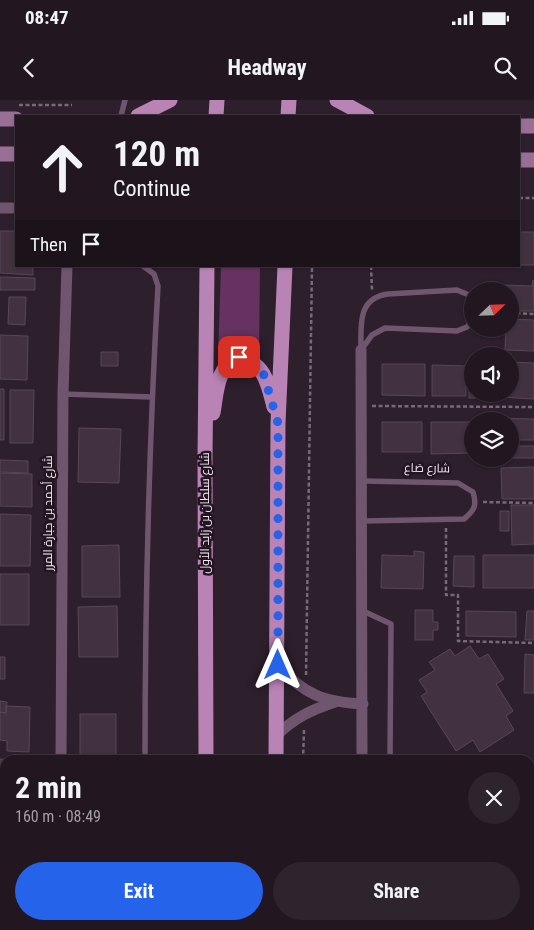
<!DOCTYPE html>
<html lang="en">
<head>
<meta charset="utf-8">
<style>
  :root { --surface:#221721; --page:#2e242e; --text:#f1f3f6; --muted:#a29fa5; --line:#3f363f; --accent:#2563eb }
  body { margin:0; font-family:"Roboto Condensed",Cairo,sans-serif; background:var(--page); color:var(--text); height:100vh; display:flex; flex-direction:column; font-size:19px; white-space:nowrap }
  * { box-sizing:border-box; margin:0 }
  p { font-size:16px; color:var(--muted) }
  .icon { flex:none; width:28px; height:28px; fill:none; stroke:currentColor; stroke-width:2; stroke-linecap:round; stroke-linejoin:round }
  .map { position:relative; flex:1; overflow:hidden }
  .panel { position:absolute; left:0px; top:655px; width:535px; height:175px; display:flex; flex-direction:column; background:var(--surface); border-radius:15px 15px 0 0; box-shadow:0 1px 4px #0004,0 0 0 1px var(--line) }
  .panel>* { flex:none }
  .banner { position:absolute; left:15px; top:15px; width:505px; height:152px; border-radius:0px; box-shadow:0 1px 4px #0004,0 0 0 1px var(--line); background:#221721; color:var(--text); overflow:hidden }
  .needle { width:32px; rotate:67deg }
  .buttons { position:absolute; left:464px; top:182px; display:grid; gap:10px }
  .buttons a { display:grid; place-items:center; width:55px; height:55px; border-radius:50%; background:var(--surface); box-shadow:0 1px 4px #0004,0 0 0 1px var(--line); font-size:25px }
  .pin { position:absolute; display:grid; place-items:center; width:42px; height:42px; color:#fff; margin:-21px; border-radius:10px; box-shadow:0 2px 8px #0006 }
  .me { position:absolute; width:55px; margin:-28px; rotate:0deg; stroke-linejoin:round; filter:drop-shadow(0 0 4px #0008) }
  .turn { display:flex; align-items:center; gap:18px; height:105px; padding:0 15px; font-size:22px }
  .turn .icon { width:65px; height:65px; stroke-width:2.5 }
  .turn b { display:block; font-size:35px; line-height:42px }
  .then { display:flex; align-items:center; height:48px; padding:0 15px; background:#0003; gap:10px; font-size:19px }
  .round { display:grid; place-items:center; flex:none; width:52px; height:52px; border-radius:26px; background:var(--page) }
  .headline { display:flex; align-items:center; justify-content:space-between; height:85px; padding:0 15px }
  h1 { font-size:30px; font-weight:700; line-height:38px }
  .action { display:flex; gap:10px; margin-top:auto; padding:10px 15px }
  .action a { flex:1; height:58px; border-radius:30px; background:var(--accent); color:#fff; font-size:20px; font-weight:700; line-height:58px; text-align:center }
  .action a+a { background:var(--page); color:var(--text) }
  .status { display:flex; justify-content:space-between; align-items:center; height:35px; padding:0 25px; background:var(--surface); direction:ltr }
  .status svg { height:14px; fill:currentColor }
  header { display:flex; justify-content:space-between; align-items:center; height:65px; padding:0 15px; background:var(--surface); font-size:22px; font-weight:700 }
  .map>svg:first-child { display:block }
  .green { fill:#653261 }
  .building { fill:#423240; stroke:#584756 }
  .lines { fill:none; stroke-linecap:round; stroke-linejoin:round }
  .path { stroke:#776a76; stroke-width:2.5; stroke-dasharray:4 2.5; stroke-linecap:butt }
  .lane { stroke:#6f556d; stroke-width:5.5 }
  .street { stroke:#6f556d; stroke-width:11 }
  .secondary { stroke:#9a6f96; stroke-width:15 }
  .primary { stroke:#ba83b5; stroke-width:15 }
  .route { stroke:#2563eb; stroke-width:9; stroke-dasharray:0 16.2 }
  .labels { text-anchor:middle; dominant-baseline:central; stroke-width:5; stroke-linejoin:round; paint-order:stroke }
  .street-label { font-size:12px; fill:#f4eaf3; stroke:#231622 }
</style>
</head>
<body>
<div class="status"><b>08:47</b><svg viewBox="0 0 49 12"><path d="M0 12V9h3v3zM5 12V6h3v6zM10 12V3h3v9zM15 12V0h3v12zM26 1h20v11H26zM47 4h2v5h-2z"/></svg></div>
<header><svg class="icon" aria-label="back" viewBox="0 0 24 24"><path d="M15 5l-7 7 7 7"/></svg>Headway<svg class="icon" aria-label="search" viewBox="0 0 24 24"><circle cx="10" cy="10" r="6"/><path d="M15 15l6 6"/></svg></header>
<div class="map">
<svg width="534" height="830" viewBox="0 0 534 830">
  <rect width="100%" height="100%" fill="#2d1f2c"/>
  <path class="green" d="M221 166H260L259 254C241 248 233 246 218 258Z"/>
  <path class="building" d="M0 131H16V166H33V175L0 173Z
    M519 132H534V165H519Z
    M0 177 35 178V190H0Z
    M533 180 534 211H510V191H502V185L532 186Z
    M9 197H26L25 225 8 224Z
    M510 219 534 220V251L505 250 506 229H510Z
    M0 235 28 236 27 280 0 279Z
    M101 252H118V266H101Z
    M469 262 472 263V272L469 271Z
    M510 262 534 263V299L499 297V294H510Z
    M382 264H425V296L382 295Z
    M432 265 466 266V296H432Z
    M469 274H472V294H476V298H469Z
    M0 289H4V340H0Z
    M10 290H34L33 343H10Z
    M482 294H494V298H482Z
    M483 318 534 319V340H510V321H483Z
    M382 322H422V352H382Z
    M431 322H472V353L431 354Z
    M79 328 121 329 119 383 78 382Z
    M510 346H534V358H510Z
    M0 360 28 361V373L0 372Z
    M534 367V399H502L501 368Z
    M0 373 32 374V407L0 406Z
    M511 405H534V444L512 445Z
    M500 411H509V431H500Z
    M0 414 31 415 30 466H0Z
    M119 445 120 497H82V446Z
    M414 451 424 452 423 489 381 488 382 455 414 456Z
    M483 455H534V488H483Z
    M454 456H474V487L453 486Z
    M0 474H29V525H0Z
    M117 506 118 557H79L78 507Z
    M415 510H433V522H438V530H433V540H415Z
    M466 511 516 512V537L466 536Z
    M527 511H534V540H525Z
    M470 546 479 559 488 554 504 579 496 584 513 611 506 616 514 630 480 652 473 640 456 651 421 596 427 592 419 580 435 570 429 562 450 549 455 556Z
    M525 554 534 555V593H524Z
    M0 557H5V579H0Z
    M0 601 7 602 6 613 0 612Z
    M6 606 30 607 29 652 7 651V641L0 640V612L6 613Z
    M80 614H116V660H80Z
    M0 659 30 660H5V712H0Z
    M530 700H534V733H530Z
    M0 721H5V749L0 747Z
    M530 746H534V777H530Z
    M0 813H5V825H28V830H0Z
    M78 825H134V830H78Z"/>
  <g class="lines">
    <path class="path" d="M19 5H72
      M519 98H534
      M371 166 372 190
      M510 213 534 214
      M372 306 534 307
      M483 402 534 403
      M446 428V495H458V541L534 543
      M306 575 312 166
      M303 660 304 630
      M301 830V825"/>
    <path class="lane" d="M121 16 125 0
      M143 166 154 174 158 186C149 344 145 502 145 660
      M361 250C361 226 357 198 388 194L457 190 469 195 472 200
      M361 250 372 235 385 228 457 231 467 227 472 221
      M63 294 152 297
      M363 381 458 383 473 392C477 405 475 410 464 419L363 421
      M363 511 391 524 390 660
      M530 672H534
      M530 809H534"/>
    <path class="street" d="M0 108H16
      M361 250 362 660
      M278 565C304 595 324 602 363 604
      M276 636C294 618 311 610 335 602
      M61 660 63 294 67 166
      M0 779H5
      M59 825V830
      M359 830V825"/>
    <path class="secondary" d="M0 19H16
      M519 26H534
      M0 54H16
      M519 60H534"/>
    <path class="primary" d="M337 0 367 16
      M138 16 170 0
      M216 16 217 0
      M288 16 289 0
      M213 313C217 290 216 268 239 257 265 264 268 283 274 307
      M206 660 205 357 207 166
      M276 660 278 323 285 166
      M206 830V825
      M274 830V825"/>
  </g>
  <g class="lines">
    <path class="route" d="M239 257 253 261 263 272 278 323V565"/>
  </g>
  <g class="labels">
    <g class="street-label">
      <text transform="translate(427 368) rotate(1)">شارع صَاع</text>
      <text transform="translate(48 413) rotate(-90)">شارع أحمد بن جبارة المرر</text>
      <text transform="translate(205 413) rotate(-90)">شارع سلطان بن زايد الأول</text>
    </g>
  </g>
</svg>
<div class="buttons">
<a><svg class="needle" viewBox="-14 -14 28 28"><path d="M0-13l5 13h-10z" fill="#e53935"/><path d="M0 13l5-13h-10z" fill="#a29fa5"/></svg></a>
<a><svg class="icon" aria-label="sound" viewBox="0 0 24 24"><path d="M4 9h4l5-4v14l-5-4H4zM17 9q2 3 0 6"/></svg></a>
<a><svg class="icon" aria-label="layers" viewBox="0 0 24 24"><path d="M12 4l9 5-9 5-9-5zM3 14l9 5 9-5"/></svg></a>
</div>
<div class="pin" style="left:239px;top:257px;background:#d93025"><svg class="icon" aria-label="arrive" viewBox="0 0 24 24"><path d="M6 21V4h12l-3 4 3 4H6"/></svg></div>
<svg class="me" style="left:278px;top:565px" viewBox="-20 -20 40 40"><path d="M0-17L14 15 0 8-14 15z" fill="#2563eb" stroke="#fff" stroke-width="4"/></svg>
<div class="banner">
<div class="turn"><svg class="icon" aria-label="ahead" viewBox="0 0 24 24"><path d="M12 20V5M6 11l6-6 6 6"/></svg><div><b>120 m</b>Continue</div></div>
<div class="then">Then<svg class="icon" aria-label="arrive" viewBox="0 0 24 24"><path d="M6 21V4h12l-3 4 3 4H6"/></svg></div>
</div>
<section class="panel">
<div class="headline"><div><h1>2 min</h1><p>160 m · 08:49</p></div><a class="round"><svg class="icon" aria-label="close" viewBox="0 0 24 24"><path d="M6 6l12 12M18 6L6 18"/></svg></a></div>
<div class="action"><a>Exit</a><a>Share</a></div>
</section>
</div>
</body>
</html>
